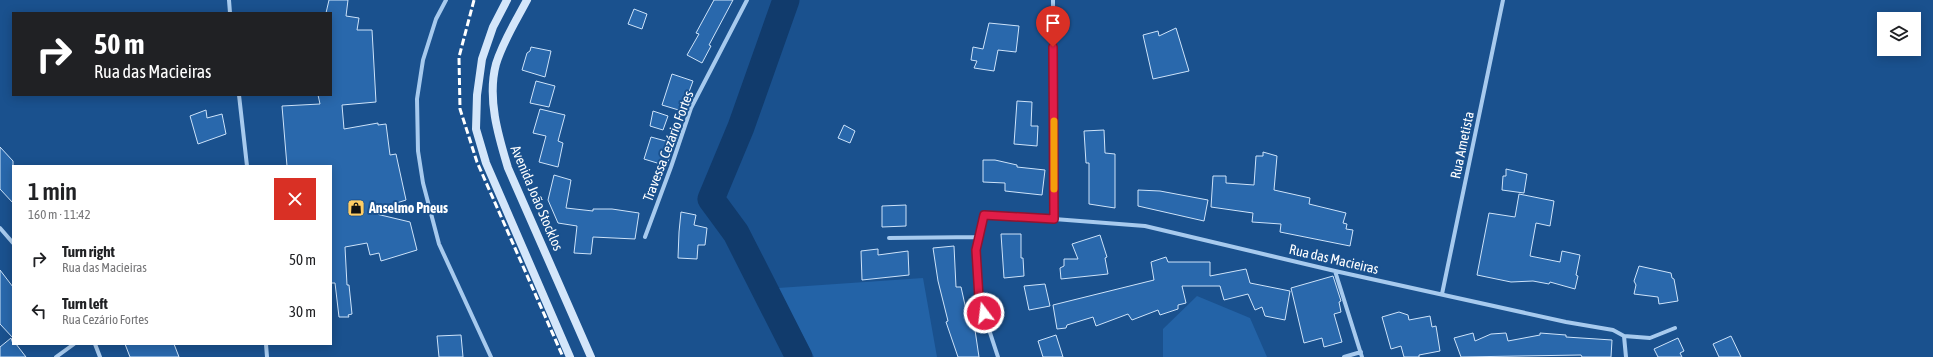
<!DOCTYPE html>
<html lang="en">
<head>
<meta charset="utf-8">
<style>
  :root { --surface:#fff; --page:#f2f2f2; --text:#202124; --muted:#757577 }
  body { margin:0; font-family:"Asap Condensed",sans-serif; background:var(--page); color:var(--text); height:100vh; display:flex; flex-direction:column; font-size:15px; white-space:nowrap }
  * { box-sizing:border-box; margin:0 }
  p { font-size:13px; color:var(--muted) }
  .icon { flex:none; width:22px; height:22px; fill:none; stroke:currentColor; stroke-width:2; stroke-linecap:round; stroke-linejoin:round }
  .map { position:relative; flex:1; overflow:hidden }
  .sheet { position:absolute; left:12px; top:165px; width:320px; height:180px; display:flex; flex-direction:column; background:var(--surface); border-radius:0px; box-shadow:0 2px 10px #0003 }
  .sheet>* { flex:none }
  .guide { position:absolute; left:12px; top:12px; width:320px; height:84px; border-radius:0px; box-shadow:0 2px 10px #0003; background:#202124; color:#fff; overflow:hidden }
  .tools { position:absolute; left:1877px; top:12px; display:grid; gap:8px }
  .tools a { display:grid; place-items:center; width:44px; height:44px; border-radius:0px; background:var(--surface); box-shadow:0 2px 10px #0003; font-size:20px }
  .pin { position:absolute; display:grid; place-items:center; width:34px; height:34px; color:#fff; margin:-41px -17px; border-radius:50% 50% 50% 0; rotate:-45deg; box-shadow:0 0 4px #0007 }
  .pin .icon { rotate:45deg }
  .me { position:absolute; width:44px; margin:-22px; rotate:345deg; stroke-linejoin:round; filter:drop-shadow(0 0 3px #0008) }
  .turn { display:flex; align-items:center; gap:14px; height:84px; padding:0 16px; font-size:18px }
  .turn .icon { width:52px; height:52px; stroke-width:2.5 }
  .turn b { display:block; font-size:28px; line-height:34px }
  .round { display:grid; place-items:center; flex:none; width:42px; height:42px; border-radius:0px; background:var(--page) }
  .headline { display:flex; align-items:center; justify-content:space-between; height:68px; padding:0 16px }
  h1 { font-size:24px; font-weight:600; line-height:30px }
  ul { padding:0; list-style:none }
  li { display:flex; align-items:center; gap:12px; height:52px; padding:0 16px }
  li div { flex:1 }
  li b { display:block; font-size:15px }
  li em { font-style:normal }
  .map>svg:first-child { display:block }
  .green { fill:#2363a7 }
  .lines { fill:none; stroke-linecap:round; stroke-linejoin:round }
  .river { stroke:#113b6c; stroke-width:27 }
  .building { fill:#2968ac; stroke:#cde3fa }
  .minor { stroke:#a7caee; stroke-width:4 }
  .secondary { stroke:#d4e6fa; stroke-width:8 }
  .rail { stroke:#fff; stroke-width:3; stroke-dasharray:7 3; stroke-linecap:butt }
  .route-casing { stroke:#92132f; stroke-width:10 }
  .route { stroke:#e11d48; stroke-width:7 }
  .slow { stroke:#f59e0b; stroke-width:7 }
  .labels { text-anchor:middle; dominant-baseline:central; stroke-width:4; stroke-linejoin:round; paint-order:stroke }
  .street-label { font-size:14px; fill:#fff; stroke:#1a518e }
  .poi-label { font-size:14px; font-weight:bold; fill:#fff; stroke:#1a518e; text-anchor:start }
</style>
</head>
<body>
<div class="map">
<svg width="1933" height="357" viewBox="0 0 1933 357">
  <rect width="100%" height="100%" fill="#1a518e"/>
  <path class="green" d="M923 278 937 357H814L778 288Z
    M1197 296 1250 318 1267 357H1163V329Z"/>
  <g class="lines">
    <path class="river" d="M786 0 741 127 711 199 736 233 799 357"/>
  </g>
  <path class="building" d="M329 0H348L346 16 359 18 357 30H372L376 102 342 105 344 129 378 123V125L386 124 390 155 396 154 406 200 368 212 410 222 417 250 381 261 379 253 370 255 367 243 345 247 347 285H349L352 314 348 315 349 317H339L335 283H331V166H287L282 106 320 104 318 95H331V13H326Z
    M714 0H733L709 45 711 46 702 63 687 55 699 34 696 33Z
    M634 9 647 14 642 29 628 24Z
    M989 23 1019 26 1016 52 998 50 994 71 974 68 977 61 971 60 973 47 983 49Z
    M1176 28 1189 71 1153 79 1143 35 1158 31 1159 36Z
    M531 47 551 51 545 77 522 70 527 53 530 51Z
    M672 74 693 81 682 111 662 105Z
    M536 81 555 86 549 107 530 103Z
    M1017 101 1032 102 1031 126H1038L1037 146 1014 144Z
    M540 109 565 115 558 141 563 143 558 167 539 162 546 136 533 133Z
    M206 110 207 118 222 114 226 134 198 144 190 116Z
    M653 111 668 116 663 130 650 126Z
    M844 125 855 131 850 143 838 138Z
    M1104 130 1105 153 1115 154V208L1089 204V163H1086L1084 131Z
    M651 137 673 143 667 166 644 159Z
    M0 147 13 161V203L0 189Z
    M1263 152 1277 156 1274 190 1310 198 1309 204 1346 213 1343 223 1347 224 1346 229 1353 230 1350 246 1280 232 1281 224 1252 222 1253 213 1211 207 1213 176H1226V183L1254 185 1256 156H1263Z
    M983 160H995L1017 165V167L1045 170 1042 195 1005 191V183L983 182Z
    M1506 169 1527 174 1524 193 1502 190 1503 176H1506Z
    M554 175 571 180 566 208 593 211V209H612L639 213 635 239 593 237 591 254 574 253 577 226 558 223 548 200Z
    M1138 190 1160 191 1208 200 1204 221 1138 206Z
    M1519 194 1554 201 1550 226 1536 223 1530 256 1560 262 1562 251 1580 255 1576 275 1578 276 1575 289 1550 282 1549 284 1533 281 1511 282 1477 275 1489 213 1515 217Z
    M906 205V226L882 227V206Z
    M681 212 696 215 694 225 707 228 705 245H698L697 259 678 258 679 232Z
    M1001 234H1021V258H1023L1024 276 1004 278Z
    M1100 235 1107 257 1105 258 1108 274 1061 279 1060 268 1064 266V259H1078L1072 244Z
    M954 246 956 287H961L965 305 975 330 979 357H958L946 322 948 321 938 281 933 248Z
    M878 249V255L908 251 909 275 862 280 861 251Z
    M1166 257 1168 262H1210V276L1246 269 1250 283 1290 291 1285 320 1265 316 1262 307 1255 310 1248 294 1224 300 1220 286H1182L1186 303 1178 305V309L1160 315 1158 310 1132 320 1128 314 1096 326 1093 317 1067 325 1066 328 1057 329 1053 305 1154 280 1151 262Z
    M1639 266 1671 273 1672 278 1674 279 1678 301 1659 304 1658 297 1634 294 1636 285 1634 281Z
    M0 270 13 287V338L0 324Z
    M1333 276 1341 301 1339 302 1341 312 1334 314 1342 342 1324 347 1322 338 1304 343 1291 288Z
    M1045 284 1050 306 1029 310 1024 286Z
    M1399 312 1408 315 1409 320 1430 316 1432 327 1436 326 1440 351 1419 355V357H1404L1401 346 1391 349 1382 317Z
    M1473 333 1475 341 1491 334 1506 333 1508 341 1540 335V333L1566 335V337L1612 340 1611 357H1582L1581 355 1461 357 1454 338Z
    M461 335 463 357H439L437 336Z
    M1056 335 1063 357H1043L1038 341Z
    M1731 336 1741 357H1719L1713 344Z
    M11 338 13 344H16L26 357H0V347Z
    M1678 338 1684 351 1680 353 1682 357H1658L1654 349Z
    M125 344H174L179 357H130Z"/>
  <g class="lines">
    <path class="minor" d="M229 0 230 13
      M446 0 436 19 423 60 417 99 418 151 423 183 439 244 491 357
      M1053 0 1054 219
      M239 95 247 166
      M0 228 13 243
      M645 237 671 167 691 108 747 0
      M889 238 979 237
      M1335 271 1362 357
      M1442 294 1503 0
      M1624 336 1626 357
      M95 344 100 357
      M266 344 267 357
      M56 357 74 344
      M998 357 979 299 976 250 984 215 1054 219 1145 226 1335 271 1566 322 1613 330 1624 336 1650 338 1675 328
      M1344 357 1361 352"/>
    <path class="secondary" d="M507 0 493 27 482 59 477 95 476 129 486 163 570 357
      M527 0C516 21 503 41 496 64 487 98 498 135 508 168L591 357"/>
    <path class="rail" d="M474 0 459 57 460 109 477 162 563 357"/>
  </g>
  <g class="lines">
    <g class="route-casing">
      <path id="route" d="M984 313 979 298 976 250 984 215 1054 219 1053 47"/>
    </g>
    <use href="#route" class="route"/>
    <path class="slow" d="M1054 121V189"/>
  </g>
  <defs>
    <g id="shop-square" transform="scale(0.9)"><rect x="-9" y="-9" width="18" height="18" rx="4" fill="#ffcd64" stroke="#1a518e"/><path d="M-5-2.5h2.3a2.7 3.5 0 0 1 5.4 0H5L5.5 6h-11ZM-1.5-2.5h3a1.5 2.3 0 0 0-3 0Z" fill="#111"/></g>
  </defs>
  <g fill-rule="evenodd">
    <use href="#shop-square" x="356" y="208"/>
  </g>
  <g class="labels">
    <g class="street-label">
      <text transform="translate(1462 145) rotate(-78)">Rua Ametista</text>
      <text transform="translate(668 146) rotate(-69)">Travessa Cezário Fortes</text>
      <text transform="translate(537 198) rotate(67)">Avenida João Stocklos</text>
      <text transform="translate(1334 259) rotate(13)">Rua das Macieiras</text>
    </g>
    <g class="poi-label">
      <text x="369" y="208">Anselmo Pneus</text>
    </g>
  </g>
</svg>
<div class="tools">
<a><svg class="icon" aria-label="layers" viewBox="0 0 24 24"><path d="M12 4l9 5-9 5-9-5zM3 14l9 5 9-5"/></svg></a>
</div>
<div class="pin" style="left:1053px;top:47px;background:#d93025"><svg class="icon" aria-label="arrive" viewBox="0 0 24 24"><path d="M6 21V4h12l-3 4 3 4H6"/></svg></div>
<svg class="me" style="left:984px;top:313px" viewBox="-20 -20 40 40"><circle r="17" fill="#e11d48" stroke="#fff" stroke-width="3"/><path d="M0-11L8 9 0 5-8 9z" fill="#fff"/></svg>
<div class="guide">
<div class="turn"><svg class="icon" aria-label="right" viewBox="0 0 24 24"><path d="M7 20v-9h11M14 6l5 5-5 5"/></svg><div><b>50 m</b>Rua das Macieiras</div></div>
</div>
<section class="sheet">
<div class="headline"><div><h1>1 min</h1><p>160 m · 11:42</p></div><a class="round" style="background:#d93025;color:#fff"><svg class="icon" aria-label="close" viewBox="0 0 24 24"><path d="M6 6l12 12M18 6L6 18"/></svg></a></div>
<ul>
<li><svg class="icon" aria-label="right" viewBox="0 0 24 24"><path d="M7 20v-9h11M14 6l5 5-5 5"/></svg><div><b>Turn right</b><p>Rua das Macieiras</p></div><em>50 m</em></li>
<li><svg class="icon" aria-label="left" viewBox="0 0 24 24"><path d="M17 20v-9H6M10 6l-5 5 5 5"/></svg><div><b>Turn left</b><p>Rua Cezário Fortes</p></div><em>30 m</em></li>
</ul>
</section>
</div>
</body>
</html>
